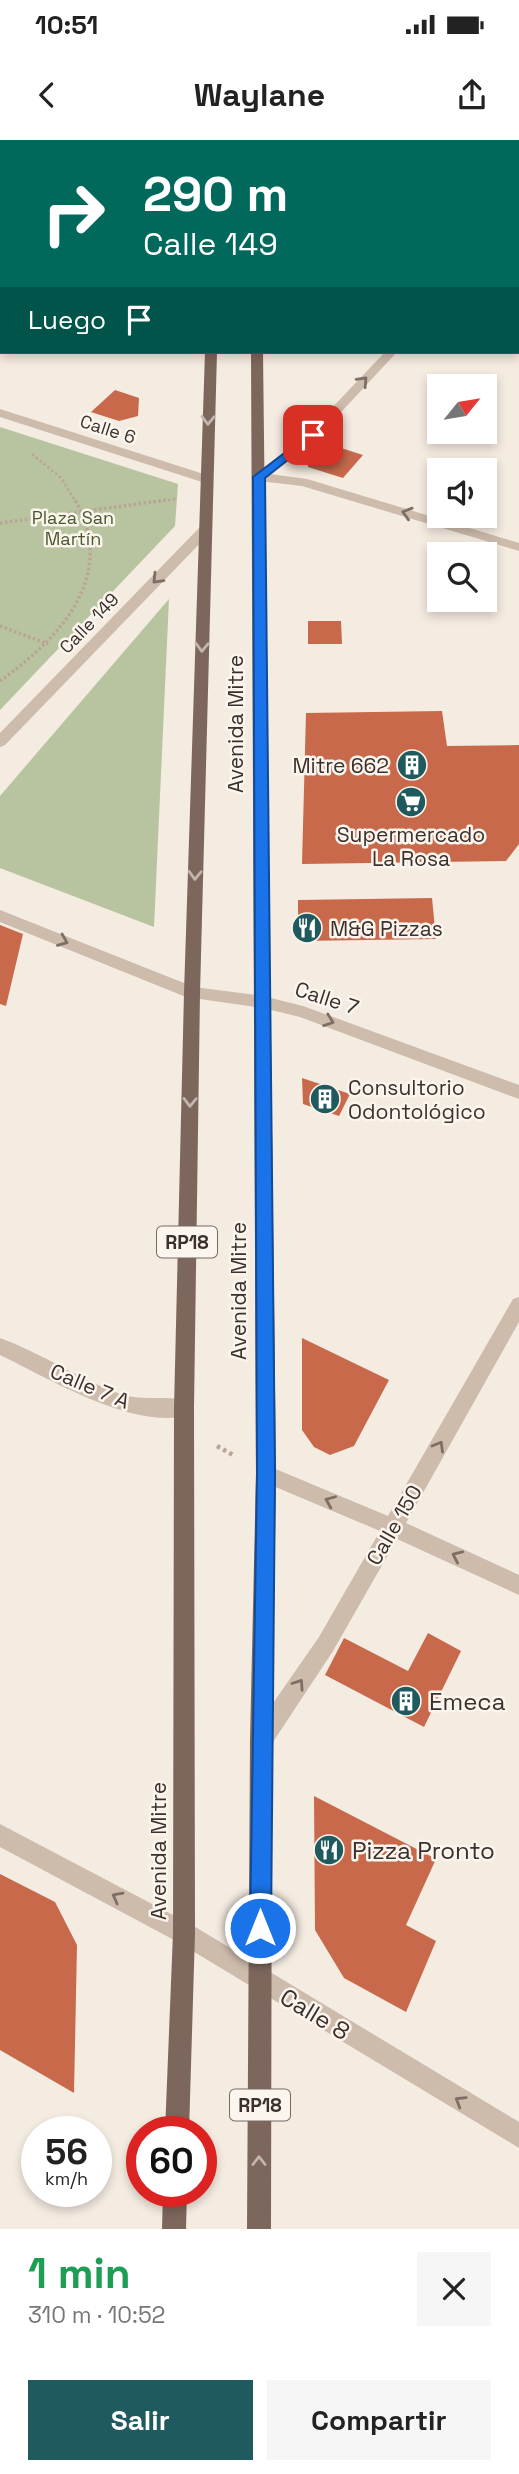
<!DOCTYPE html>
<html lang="es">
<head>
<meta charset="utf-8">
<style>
  :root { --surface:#fff; --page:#f6f6f6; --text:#222; --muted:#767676; --accent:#1f5a5e }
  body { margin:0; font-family:"Space Grotesk",sans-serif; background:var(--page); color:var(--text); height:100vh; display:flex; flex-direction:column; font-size:26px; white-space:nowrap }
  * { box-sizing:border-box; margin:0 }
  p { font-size:23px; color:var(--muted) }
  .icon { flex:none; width:38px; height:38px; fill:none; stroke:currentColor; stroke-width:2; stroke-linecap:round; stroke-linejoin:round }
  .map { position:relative; height:2089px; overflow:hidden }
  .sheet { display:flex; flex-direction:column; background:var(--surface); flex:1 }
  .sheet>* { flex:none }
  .banner { position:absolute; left:0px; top:0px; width:520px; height:214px; box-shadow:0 4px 10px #0003; background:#00695c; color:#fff; overflow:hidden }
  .needle { width:46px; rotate:60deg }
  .fabs { position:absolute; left:427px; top:234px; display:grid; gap:14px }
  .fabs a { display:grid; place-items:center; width:70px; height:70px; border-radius:0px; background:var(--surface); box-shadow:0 4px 10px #0003; font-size:35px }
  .speed { position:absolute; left:21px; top:1976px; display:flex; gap:14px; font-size:35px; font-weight:700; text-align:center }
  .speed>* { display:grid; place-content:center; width:91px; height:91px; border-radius:50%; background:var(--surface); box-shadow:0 4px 10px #0003; line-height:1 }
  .speed small { font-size:18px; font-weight:400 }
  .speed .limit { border:10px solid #d22; background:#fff; color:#111 }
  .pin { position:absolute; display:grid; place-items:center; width:60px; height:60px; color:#fff; margin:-30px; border-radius:14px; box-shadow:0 4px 10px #0006 }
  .me { position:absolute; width:77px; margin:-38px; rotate:0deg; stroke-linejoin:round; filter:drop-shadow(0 0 5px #0008) }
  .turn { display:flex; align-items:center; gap:24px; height:147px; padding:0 28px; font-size:32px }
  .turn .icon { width:91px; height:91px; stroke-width:2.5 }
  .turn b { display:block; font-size:49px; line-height:60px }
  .then { display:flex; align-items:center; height:66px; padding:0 28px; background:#0003; gap:14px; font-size:26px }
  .round { display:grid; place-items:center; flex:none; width:74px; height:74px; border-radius:0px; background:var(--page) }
  .summary { display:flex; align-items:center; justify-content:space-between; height:119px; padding:0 28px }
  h1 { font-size:42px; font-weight:700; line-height:52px; color:#1e9e55 }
  .button { display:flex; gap:14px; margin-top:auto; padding:14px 28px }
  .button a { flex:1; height:80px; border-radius:0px; background:var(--accent); color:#fff; font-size:28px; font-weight:700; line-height:80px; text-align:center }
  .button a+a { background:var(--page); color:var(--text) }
  .status { display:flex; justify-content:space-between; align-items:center; height:49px; padding:0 35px; background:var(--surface); direction:ltr }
  .status svg { height:19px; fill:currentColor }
  header { display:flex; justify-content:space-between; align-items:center; height:91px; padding:0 28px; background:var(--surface); font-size:32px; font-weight:700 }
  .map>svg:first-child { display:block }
  .green { fill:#b8c4a0 }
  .building { fill:#c8694b }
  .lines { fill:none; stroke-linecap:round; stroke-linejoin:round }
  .path-far2 { stroke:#b9a596; stroke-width:2.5; stroke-dasharray:2.5 2.5; stroke-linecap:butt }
  .path-far1 { stroke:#b9a596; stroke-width:3.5; stroke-dasharray:2.5 2.5; stroke-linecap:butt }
  .path { stroke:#b9a596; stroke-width:4.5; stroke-dasharray:3.5 3.5; stroke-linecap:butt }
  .minor { fill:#cdbbac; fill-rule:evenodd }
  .primary { fill:#7d675c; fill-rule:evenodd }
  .oneway { stroke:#7d6f65 }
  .oneway2 { stroke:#c2b5ac }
  .route { fill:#1a73e8; stroke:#114b97; stroke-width:2 }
  .labels { text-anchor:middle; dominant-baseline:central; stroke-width:5; stroke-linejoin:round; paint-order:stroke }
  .far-street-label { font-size:18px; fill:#3b302b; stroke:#fbf5ee }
  .far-park-label { font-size:18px; fill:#4a5a2e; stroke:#fbf5ee }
  .shield { fill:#fbf5ee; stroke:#756b66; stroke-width:2 }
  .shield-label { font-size:19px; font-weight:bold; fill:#3b302b }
  .street-label { font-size:21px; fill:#3b302b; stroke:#fbf5ee }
  .poi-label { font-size:21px; fill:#3b302b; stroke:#fbf5ee; text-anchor:start }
  .near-poi-label { font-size:24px; fill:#3b302b; stroke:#fbf5ee; text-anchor:start }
  .near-street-label { font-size:24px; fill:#3b302b; stroke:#fbf5ee }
</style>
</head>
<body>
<div class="status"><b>10:51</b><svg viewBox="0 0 49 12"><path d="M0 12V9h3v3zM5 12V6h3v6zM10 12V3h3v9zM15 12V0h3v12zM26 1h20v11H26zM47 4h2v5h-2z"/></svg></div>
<header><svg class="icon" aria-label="back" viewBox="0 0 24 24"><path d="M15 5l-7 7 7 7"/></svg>Waylane<svg class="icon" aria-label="share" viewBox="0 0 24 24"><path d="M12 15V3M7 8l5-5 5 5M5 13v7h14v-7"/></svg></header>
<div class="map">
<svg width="519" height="2089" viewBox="0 0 519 2089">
  <rect width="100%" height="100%" fill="#f4ebe1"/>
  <path class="green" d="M0 287 178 344 175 386 0 570Z
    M169 459 154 787 0 728V656Z"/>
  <path class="building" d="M115 250 139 258 138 276 119 281 91 272Z
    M319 301 363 315 343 338 308 327 307 314Z
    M308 481H341L342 504H308Z
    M442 571 447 606 519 605V704L506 721 302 724 306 573Z
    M432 758 436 799 298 801V760Z
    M0 785 23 794 6 866 0 864Z
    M302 938 350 954 339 976 303 964Z
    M302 1198 389 1240 354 1306 330 1315 314 1307 302 1290Z
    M428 1493 461 1511 424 1587 325 1535 344 1498 408 1531Z
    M314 1656 436 1719 406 1785 436 1801 406 1872 344 1838 315 1790Z
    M0 1734 55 1762 77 1805 74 1953 0 1910Z"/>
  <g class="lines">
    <path class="path-far2" d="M32 314 61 338 76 362
      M153 362 176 359"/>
    <path class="path-far1" d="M0 383 166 360
      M0 486 48 504
      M0 541C59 499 119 436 75 360"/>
    <path class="path" d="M217 1306 233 1315"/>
    <path class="minor" d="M53 0H80L81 2H54Z
      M519 71V78H518V71Z
      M385 212H397L317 298 270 334 307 339 519 403V411L302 346 259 341 253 337 309 292Z
      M0 269 210 336 212 339 206 343 202 342 0 277Z
      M205 386 211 390 210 393 5 605 0 607V593L200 387Z
      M0 770 194 847 263 856 303 866 519 945V959L300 877 263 868 186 857 0 782Z
      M519 1157V1182L406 1383 519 1435V1455L397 1399 333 1511 269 1608 261 1611 253 1608 250 1600 253 1592 319 1497 380 1391 259 1340 256 1334 259 1328 266 1325 388 1376 513 1159Z
      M0 1198C41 1213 79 1239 120 1254 143 1262 169 1254 191 1262L194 1268 191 1274C138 1293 48 1238 0 1215Z
      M0 1684 192 1785 519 1982V2008L176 1801 0 1707Z"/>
    <path class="primary" d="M214 0H224V2H214Z
      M250 0H260V2H250Z
      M205 212H217L200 853 194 1268 195 1793 189 1992H165L173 1793 174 1268 184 853Z
      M251 212H263L276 1334 272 1600 271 2089H247L250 1600 256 1334Z
      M163 2051H187L186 2089H162Z"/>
  </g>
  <defs><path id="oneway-chevron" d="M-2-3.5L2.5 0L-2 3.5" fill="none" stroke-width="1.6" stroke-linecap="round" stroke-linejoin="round" transform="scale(1.75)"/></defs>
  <g class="oneway">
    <use href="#oneway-chevron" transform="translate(363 241) rotate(-47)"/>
    <use href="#oneway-chevron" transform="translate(407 373) rotate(-163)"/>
    <use href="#oneway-chevron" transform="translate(157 439) rotate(134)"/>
    <use href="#oneway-chevron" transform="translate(63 801) rotate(22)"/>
    <use href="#oneway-chevron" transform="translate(329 881) rotate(20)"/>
    <use href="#oneway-chevron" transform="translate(439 1306) rotate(-60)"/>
    <use href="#oneway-chevron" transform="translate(330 1361) rotate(-157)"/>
    <use href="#oneway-chevron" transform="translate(457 1416) rotate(-155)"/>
    <use href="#oneway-chevron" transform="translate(299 1544) rotate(-56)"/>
    <use href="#oneway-chevron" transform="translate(117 1757) rotate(-152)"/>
    <use href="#oneway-chevron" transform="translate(460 1961) rotate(-149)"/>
  </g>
  <g class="oneway2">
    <use href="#oneway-chevron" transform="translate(208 280) rotate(92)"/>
    <use href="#oneway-chevron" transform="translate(202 507) rotate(92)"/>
    <use href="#oneway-chevron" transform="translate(195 735) rotate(92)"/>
    <use href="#oneway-chevron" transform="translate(190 962) rotate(91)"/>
    <use href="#oneway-chevron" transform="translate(259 2021) rotate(-90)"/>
  </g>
  <path class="route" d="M313 291 317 292V297L265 338 275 1334 271 1788 268 1795 260 1798 253 1795 250 1788 257 1334 253 337Z"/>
  <defs>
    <g id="building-disc" transform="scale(1.575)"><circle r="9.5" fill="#1f5a5e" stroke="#fbf5ee"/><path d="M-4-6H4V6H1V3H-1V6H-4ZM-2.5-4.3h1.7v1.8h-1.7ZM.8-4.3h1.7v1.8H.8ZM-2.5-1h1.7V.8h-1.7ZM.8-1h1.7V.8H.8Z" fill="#fff"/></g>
    <g id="supermarket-disc" transform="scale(1.575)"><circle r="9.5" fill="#1f5a5e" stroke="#fbf5ee"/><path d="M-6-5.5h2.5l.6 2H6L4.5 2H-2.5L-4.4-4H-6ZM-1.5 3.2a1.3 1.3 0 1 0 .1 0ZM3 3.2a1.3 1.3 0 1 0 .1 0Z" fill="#fff"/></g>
    <g id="restaurant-disc" transform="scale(1.575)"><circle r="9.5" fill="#1f5a5e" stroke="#fbf5ee"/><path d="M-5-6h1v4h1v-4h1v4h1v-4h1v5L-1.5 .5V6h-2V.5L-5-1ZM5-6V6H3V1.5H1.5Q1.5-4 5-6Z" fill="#fff"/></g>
  </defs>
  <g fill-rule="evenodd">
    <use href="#building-disc" x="412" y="625"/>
    <use href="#supermarket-disc" x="411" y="662"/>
    <use href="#restaurant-disc" x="307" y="788"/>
    <use href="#building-disc" x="325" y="959"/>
    <use href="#building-disc" x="406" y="1561"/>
    <use href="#restaurant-disc" x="329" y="1710"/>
  </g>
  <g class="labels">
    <g class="far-street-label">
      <text transform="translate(108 289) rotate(18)">Calle 6</text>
      <text transform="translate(89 483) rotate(-46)">Calle 149</text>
    </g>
    <g class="far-park-label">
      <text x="73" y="377">Plaza San<tspan x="73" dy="21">Martín</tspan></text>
    </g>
    <g class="shield">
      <rect x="157" y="1086.5" width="60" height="31" rx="5"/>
      <rect x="230" y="1949.5" width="60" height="31" rx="5"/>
    </g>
    <g class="shield-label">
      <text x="187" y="1102">RP18</text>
      <text x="260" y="1965">RP18</text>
    </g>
    <g class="street-label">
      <text transform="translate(235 584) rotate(-90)">Avenida Mitre</text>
      <text transform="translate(327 858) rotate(18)">Calle 7</text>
      <text transform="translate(238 1151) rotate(-90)">Avenida Mitre</text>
      <text transform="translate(90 1246) rotate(23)">Calle 7 A</text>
      <text transform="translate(394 1385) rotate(-60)">Calle 150</text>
      <text transform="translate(158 1711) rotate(-90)">Avenida Mitre</text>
    </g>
    <g class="poi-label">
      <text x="389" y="625" text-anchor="end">Mitre 662</text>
      <text x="411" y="694" text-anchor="middle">Supermercado<tspan x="411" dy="24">La Rosa</tspan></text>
      <text x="330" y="788">M&amp;G Pizzas</text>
      <text x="348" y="947">Consultorio<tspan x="348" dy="24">Odontológico</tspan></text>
    </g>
    <g class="near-poi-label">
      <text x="429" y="1561">Emeca</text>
      <text x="352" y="1710">Pizza Pronto</text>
    </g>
    <g class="near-street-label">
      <text transform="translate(315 1874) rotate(31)">Calle 8</text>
    </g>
  </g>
</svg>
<div class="fabs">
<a><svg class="needle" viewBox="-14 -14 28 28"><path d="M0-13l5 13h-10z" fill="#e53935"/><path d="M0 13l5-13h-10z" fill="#767676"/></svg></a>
<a><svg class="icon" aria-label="sound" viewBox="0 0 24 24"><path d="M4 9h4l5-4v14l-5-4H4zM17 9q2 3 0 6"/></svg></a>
<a><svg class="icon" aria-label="search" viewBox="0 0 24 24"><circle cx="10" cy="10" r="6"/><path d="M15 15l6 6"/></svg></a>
</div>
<div class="speed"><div>56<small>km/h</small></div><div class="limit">60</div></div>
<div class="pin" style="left:313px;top:295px;background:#d93025"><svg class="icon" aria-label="arrive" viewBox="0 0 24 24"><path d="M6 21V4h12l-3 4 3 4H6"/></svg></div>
<svg class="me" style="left:260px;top:1788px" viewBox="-20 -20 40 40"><circle r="17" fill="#1a73e8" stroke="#fff" stroke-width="3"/><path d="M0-11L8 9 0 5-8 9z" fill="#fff"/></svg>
<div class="banner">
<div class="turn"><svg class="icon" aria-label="right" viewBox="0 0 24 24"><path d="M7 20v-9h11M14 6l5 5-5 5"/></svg><div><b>290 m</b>Calle 149</div></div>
<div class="then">Luego<svg class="icon" aria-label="arrive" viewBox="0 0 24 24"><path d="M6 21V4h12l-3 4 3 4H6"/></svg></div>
</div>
</div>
<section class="sheet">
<div class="summary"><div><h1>1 min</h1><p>310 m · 10:52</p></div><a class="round"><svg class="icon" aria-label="close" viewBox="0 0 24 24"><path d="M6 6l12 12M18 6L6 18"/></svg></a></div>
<div class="button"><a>Salir</a><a>Compartir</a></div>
</section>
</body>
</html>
